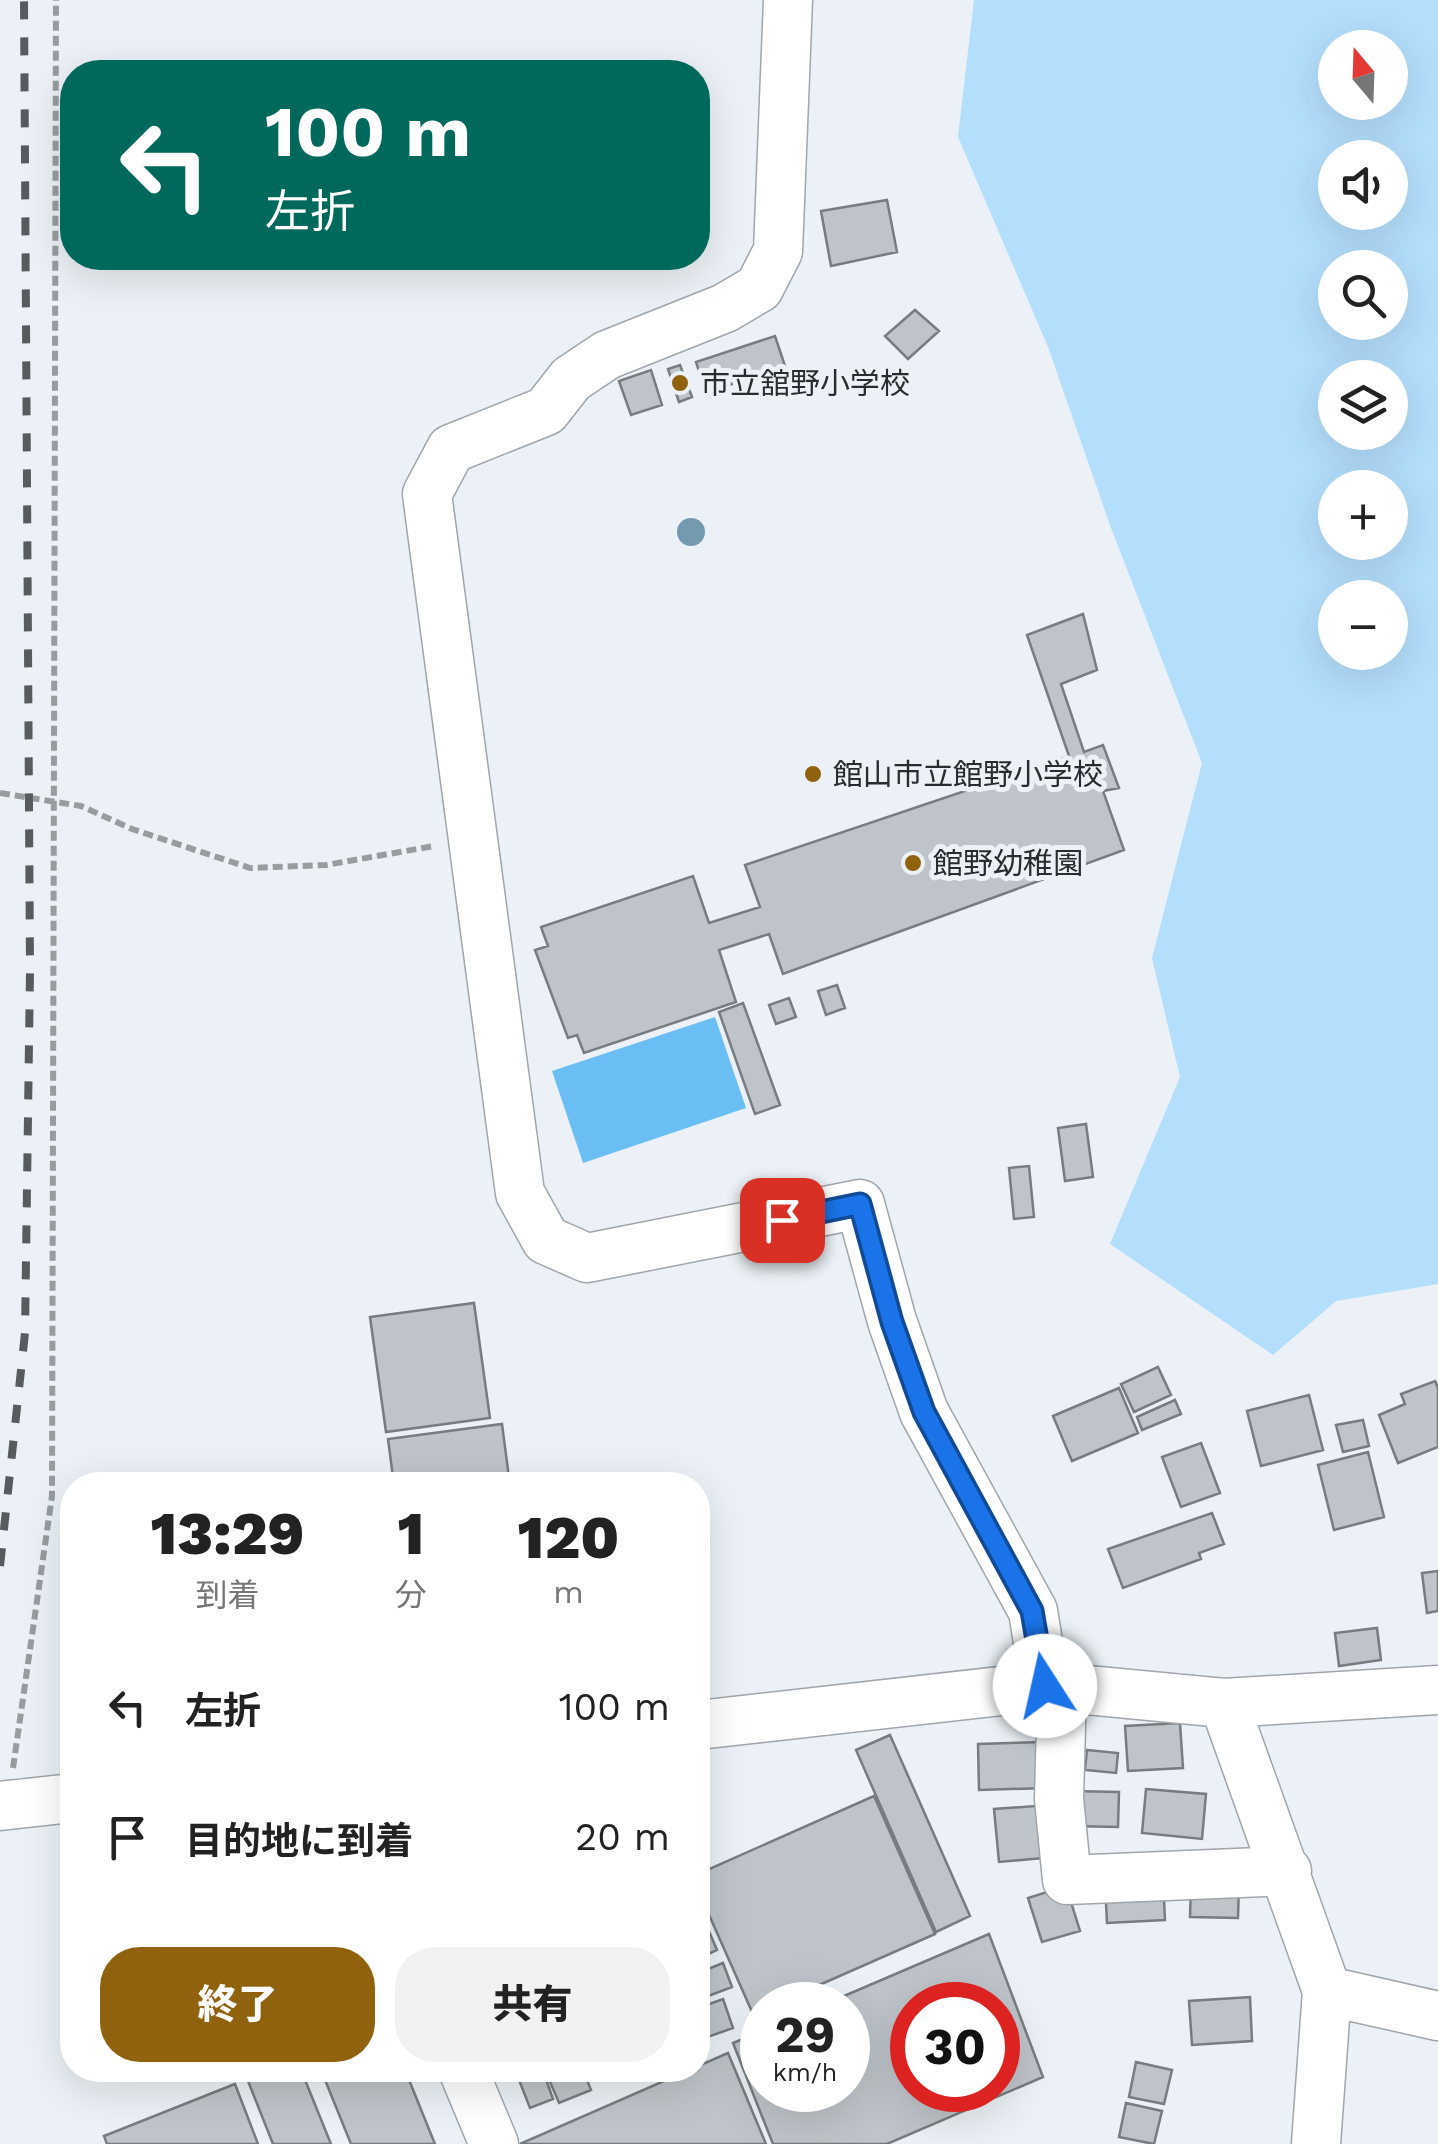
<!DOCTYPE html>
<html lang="ja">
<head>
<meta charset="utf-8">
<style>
  :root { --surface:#fff; --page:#f2f2f2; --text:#222; --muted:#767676; --accent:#91620e }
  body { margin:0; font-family:"Work Sans","Noto Sans JP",sans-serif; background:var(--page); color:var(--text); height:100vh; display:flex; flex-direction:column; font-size:38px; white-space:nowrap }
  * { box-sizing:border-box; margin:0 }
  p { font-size:32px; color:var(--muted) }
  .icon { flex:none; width:55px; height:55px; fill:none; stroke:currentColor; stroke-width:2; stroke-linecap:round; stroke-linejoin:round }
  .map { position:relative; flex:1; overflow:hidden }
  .details { position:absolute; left:60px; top:1472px; width:650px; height:610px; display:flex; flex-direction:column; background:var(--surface); border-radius:40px; box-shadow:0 10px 40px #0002 }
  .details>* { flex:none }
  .banner { position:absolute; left:60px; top:60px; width:650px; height:210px; border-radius:40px; box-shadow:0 10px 40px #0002; background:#00695c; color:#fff; overflow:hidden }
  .needle { width:65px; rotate:341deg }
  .fabs { position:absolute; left:1318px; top:30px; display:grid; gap:20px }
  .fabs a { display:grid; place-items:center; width:90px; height:90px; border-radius:50%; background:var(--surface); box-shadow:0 10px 40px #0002; font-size:50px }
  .speed { position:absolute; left:740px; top:1982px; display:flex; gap:20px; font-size:50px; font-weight:700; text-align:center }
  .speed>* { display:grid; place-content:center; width:130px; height:130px; border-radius:50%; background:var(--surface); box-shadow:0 10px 40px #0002; line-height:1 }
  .speed small { font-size:25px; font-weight:400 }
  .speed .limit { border:15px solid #d22; background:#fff; color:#111 }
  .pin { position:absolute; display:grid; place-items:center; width:85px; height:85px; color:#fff; margin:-42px; border-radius:20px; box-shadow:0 5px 15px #0006 }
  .me { position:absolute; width:110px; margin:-55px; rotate:350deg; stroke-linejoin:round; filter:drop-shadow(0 0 8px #0008) }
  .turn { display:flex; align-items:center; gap:35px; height:210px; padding:0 40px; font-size:45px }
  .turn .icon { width:130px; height:130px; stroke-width:2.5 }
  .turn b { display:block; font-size:70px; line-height:85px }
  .eta { display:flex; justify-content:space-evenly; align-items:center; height:170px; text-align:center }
  .eta b { font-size:60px; font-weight:800; line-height:70px }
  .cta { display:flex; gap:20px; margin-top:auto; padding:20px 40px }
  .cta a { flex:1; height:115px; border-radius:40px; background:var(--accent); color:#fff; font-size:40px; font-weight:800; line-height:115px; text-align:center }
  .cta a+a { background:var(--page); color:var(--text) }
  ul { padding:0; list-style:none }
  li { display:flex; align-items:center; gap:30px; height:130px; padding:0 40px }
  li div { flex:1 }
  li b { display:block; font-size:38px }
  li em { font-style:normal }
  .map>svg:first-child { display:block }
  .green { fill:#b3defc; fill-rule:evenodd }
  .water { fill:#6abef4 }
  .building { fill:#bec4c9; stroke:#777c81; stroke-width:2.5; fill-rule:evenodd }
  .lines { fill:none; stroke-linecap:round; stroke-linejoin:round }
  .minor-casing { stroke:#a0a6ab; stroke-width:51 }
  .path { stroke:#979c9f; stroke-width:6; stroke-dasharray:10 5; stroke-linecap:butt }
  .minor { stroke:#fff; stroke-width:48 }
  .rail { stroke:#575b5e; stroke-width:8; stroke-dasharray:18 18; stroke-linecap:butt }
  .tree { fill:#749ab0 }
  .route-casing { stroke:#114b97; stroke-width:25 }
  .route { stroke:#1a73e8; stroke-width:18 }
  .poi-dot { fill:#91620e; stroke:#ebf1f6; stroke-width:4 }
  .labels { text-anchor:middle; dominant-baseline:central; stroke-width:10; stroke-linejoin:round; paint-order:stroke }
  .poi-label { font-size:30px; fill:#292c2e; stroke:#ebf1f6; text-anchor:start }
</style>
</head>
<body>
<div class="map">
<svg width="1438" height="2144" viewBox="0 0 1438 2144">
  <rect width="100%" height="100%" fill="#ebf1f6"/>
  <path class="green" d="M974 0H1438V1284L1336 1301 1273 1355 1110 1244 1180 1077 1152 958 1202 763 1111 528 1048 347 958 137ZM1335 48H1390V102H1335ZM1335 158H1390V212H1335ZM1335 268H1390V322H1335ZM1335 378H1390V432H1335ZM1335 488H1390V542H1335ZM1335 598H1390V652H1335Z"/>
  <path class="water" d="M715 1017 746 1108 583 1163 552 1071Z"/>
  <path class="building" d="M887 200 897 252 831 266 821 211Z
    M915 310 939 331 908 359 885 336Z
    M775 336 785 366 706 393 696 362Z
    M680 365 692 397 679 402 668 369Z
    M651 370 662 405 631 415 619 381Z
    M1083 614 1097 670 1061 684 1084 752 1103 745 1119 788 1103 791 1124 850 783 974 769 934 719 950 736 1002 584 1053 577 1035 568 1038 535 950 548 946 541 927 693 876 709 923 760 907 745 865 1069 756 1027 635Z
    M837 985 845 1008 826 1015 818 991Z
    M789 998 796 1017 776 1024 769 1005Z
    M743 1003 780 1105 755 1114 719 1012Z
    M1086 1124 1093 1177 1065 1181 1058 1128Z
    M1029 1166 1034 1217 1014 1219 1009 1168Z
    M474 1303 490 1418 386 1432 370 1317Z
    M1158 1367 1171 1395 1134 1412 1121 1384Z
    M1435 1381 1438 1388V1447L1398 1463 1379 1415 1405 1404 1401 1394Z
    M1119 1388 1138 1433 1072 1461 1053 1416Z
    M1309 1395 1323 1450 1261 1466 1247 1411Z
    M1175 1400 1181 1414 1142 1430 1137 1417Z
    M1363 1420 1369 1446 1343 1452 1336 1425Z
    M502 1424 510 1485H394L388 1439Z
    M1201 1443 1220 1493 1181 1507 1162 1457Z
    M1368 1452 1384 1517 1334 1530 1318 1465Z
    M1212 1513 1224 1544 1199 1553 1201 1559 1123 1588 1108 1549Z
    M1438 1571V1611L1427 1613 1422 1573Z
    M1377 1628 1381 1660 1339 1666 1335 1633Z
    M1180 1723 1183 1768 1128 1771 1125 1726Z
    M890 1735 970 1916 936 1932 856 1750Z
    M1043 1742 1045 1788 979 1790 978 1744Z
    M1087 1750 1118 1753 1116 1773 1085 1770Z
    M1146 1789 1206 1794 1202 1839 1142 1833Z
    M1070 1791 1119 1792 1118 1827 1070 1826Z
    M874 1796 935 1934 774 2005H762V2010L753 2014 698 1890V1874Z
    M1049 1805 1054 1857 999 1862 994 1809Z
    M1163 1881 1165 1920 1107 1923 1105 1884Z
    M1191 1883 1239 1885 1238 1918 1190 1917Z
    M1066 1886 1080 1931 1042 1942 1028 1898Z
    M698 1906 717 1950 698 1959Z
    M989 1934 1043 2077 887 2144H773L733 2043 762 2031V2090H848V2005H823ZM912 2005H998V2090H912Z
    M723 1963 732 1987 698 2000V1973Z
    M1250 1997 1252 2041 1192 2045 1189 2001Z
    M723 1999 733 2028 702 2039 698 2026V2008Z
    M728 2053 766 2144H520L689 2070H698V2066Z
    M1136 2062 1172 2070 1164 2104 1129 2097Z
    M262 2070H301L331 2144H273L246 2076Z
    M321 2070H405L435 2144H351Z
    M545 2070H583L591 2090 559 2103Z
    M543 2071 553 2099 530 2108 519 2080Z
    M235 2084 258 2144H107L104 2136Z
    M1126 2103 1162 2111 1154 2144 1119 2137Z"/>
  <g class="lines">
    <g class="minor-casing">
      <path id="minor" d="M788 0 778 251 759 288 725 308 607 355 571 379 546 411 451 449 427 494 520 1193 546 1240 587 1258 860 1204 892 1321 924 1412 1033 1611 1045 1686
        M1062 1688 1059 1799 1067 1880 1287 1871
        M1224 1703 1327 1991 1316 2144
        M698 1725 1045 1686 1224 1703 1438 1690
        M0 1806 72 1798
        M1327 1991 1438 2016
        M463 2070 494 2144"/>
    </g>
    <path class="path" d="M0 793 81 806 132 829 250 868 326 865 434 846
      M13 1768 52 1496 56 0"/>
    <use href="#minor" class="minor"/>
    <path class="rail" d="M0 1566 25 1333 30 970 24 0"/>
  </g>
  <circle class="tree" cx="691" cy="532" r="14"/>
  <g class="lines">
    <g class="route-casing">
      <path id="route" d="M782 1220 860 1204 892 1322 924 1412 1032 1611 1045 1686"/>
    </g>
    <use href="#route" class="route"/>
  </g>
  <g class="poi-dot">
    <circle cx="680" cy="383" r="10"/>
    <circle cx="813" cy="774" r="10"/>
    <circle cx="913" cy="863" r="10"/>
  </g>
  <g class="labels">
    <g class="poi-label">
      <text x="700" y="383">市立舘野小学校</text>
      <text x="833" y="774">館山市立館野小学校</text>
      <text x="933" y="863">館野幼稚園</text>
    </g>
  </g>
</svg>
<div class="fabs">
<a><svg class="needle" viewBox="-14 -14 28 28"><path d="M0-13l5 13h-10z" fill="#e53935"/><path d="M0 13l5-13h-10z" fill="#767676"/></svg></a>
<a><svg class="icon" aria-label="sound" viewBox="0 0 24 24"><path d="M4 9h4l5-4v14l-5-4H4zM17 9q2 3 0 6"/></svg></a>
<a><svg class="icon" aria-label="search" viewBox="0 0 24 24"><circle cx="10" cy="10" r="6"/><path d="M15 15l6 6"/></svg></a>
<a><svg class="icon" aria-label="layers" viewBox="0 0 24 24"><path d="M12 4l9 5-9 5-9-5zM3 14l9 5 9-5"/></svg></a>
<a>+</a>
<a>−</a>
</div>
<div class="speed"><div>29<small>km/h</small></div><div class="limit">30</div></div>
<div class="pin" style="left:782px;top:1220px;background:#d93025"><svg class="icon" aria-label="arrive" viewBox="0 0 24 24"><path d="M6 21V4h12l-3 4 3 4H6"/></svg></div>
<svg class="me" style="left:1045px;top:1686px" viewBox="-20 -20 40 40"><circle r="19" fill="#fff"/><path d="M0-13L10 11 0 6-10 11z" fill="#1a73e8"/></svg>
<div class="banner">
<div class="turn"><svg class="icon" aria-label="left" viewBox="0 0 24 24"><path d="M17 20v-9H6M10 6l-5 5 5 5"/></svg><div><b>100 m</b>左折</div></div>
</div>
<section class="details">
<div class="eta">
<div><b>13:29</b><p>到着</p></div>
<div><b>1</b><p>分</p></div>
<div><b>120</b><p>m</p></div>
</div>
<ul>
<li><svg class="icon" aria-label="left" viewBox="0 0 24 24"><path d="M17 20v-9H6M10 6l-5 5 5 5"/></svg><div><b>左折</b></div><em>100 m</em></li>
<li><svg class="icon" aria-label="arrive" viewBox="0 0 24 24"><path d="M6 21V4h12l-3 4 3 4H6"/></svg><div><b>目的地に到着</b></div><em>20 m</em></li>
</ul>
<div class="cta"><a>終了</a><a>共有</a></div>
</section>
</div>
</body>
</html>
